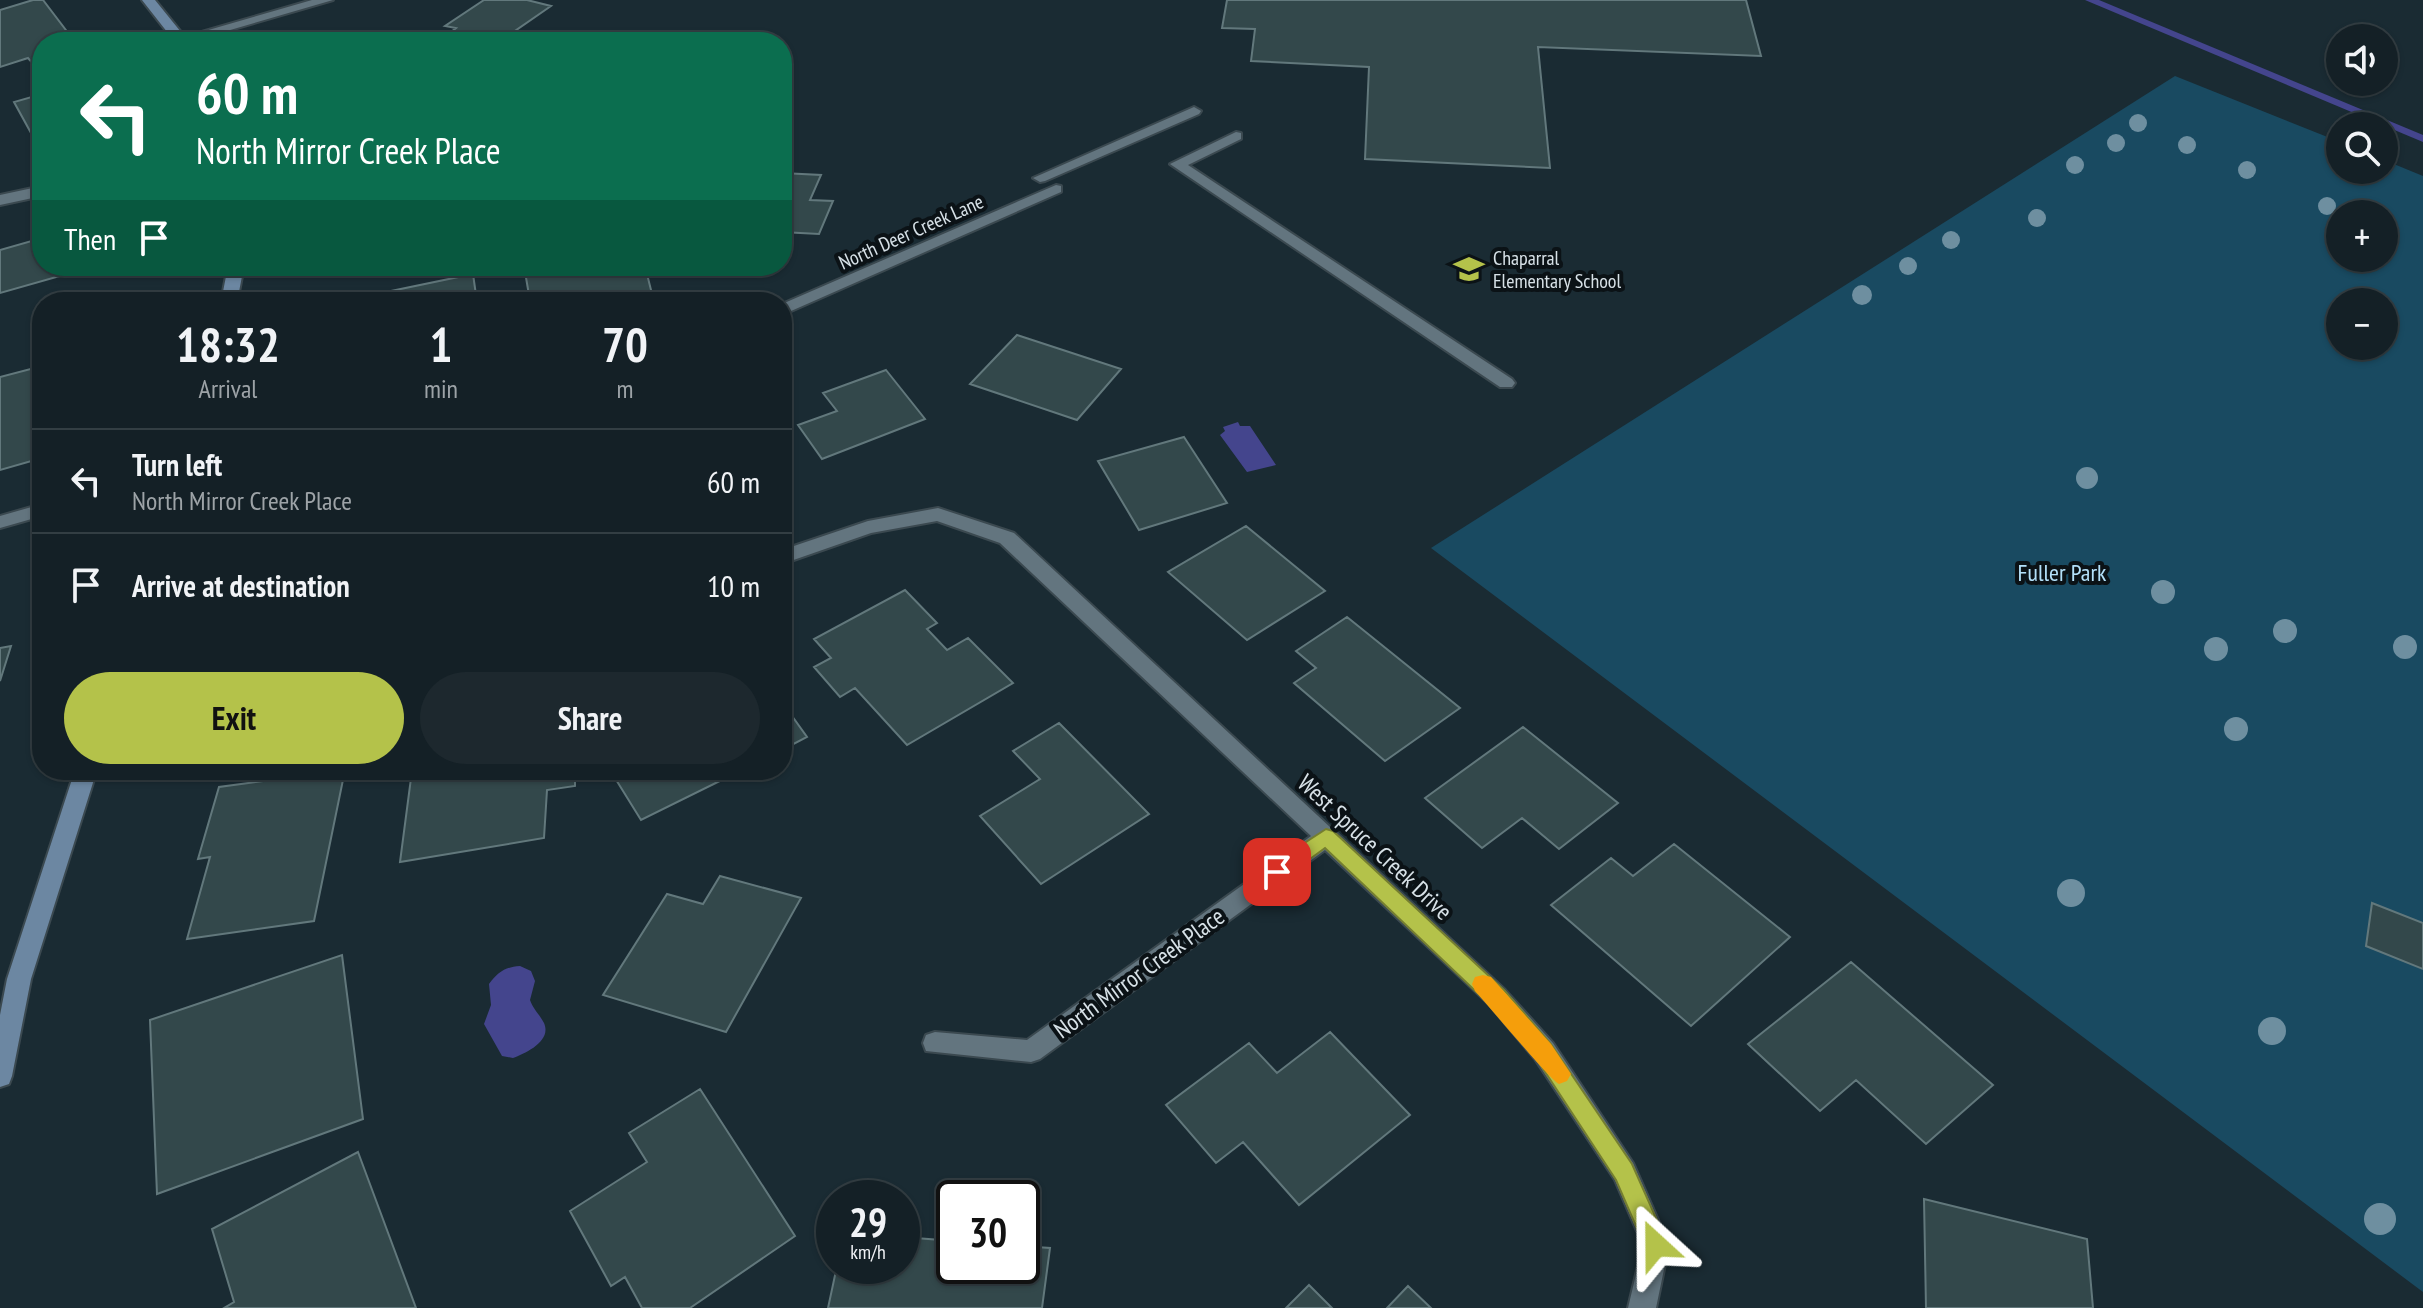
<!DOCTYPE html>
<html lang="en">
<head>
<meta charset="utf-8">
<style>
  :root { --surface:#142026; --page:#1d282e; --text:#f1f3f6; --muted:#9da3a7; --line:#333e43; --accent:#b4c24a }
  body { margin:0; font-family:"PT Sans Narrow",sans-serif; background:var(--page); color:var(--text); height:100vh; display:flex; flex-direction:column; font-size:30px; white-space:nowrap }
  * { box-sizing:border-box; margin:0 }
  p { font-size:26px; color:var(--muted) }
  .icon { flex:none; width:44px; height:44px; fill:none; stroke:currentColor; stroke-width:2; stroke-linecap:round; stroke-linejoin:round }
  .map { position:relative; flex:1; overflow:hidden }
  .sheet { position:absolute; left:32px; top:292px; width:760px; height:488px; display:flex; flex-direction:column; background:var(--surface); border-radius:32px; box-shadow:0 2px 6px #0004,0 0 0 2px var(--line) }
  .sheet>* { flex:none }
  .banner { position:absolute; left:32px; top:32px; width:760px; height:244px; border-radius:32px; box-shadow:0 2px 6px #0004,0 0 0 2px var(--line); background:#0b6e4f; color:#fff; overflow:hidden }
  .controls { position:absolute; left:2326px; top:24px; display:grid; gap:16px }
  .controls a { display:grid; place-items:center; width:72px; height:72px; border-radius:50%; background:var(--surface); box-shadow:0 2px 6px #0004,0 0 0 2px var(--line); font-size:40px }
  .speed { position:absolute; left:816px; top:1180px; display:flex; gap:16px; font-size:40px; font-weight:700; text-align:center }
  .speed>* { display:grid; place-content:center; width:104px; height:104px; border-radius:50%; background:var(--surface); box-shadow:0 2px 6px #0004,0 0 0 2px var(--line); line-height:1 }
  .speed small { font-size:20px; font-weight:400 }
  .speed .limit { border:4px solid #111; border-radius:12px; background:#fff; color:#111 }
  .pin { position:absolute; display:grid; place-items:center; width:68px; height:68px; color:#fff; margin:-34px; border-radius:16px; box-shadow:0 4px 12px #0006 }
  .me { position:absolute; width:88px; margin:-44px; rotate:336deg; stroke-linejoin:round; filter:drop-shadow(0 0 6px #0008) }
  .turn { display:flex; align-items:center; gap:28px; height:168px; padding:0 32px; font-size:36px }
  .turn .icon { width:104px; height:104px; stroke-width:2.5 }
  .turn b { display:block; font-size:56px; line-height:68px }
  .then { display:flex; align-items:center; height:76px; padding:0 32px; background:#0003; gap:16px; font-size:30px }
  .eta { display:flex; justify-content:space-evenly; align-items:center; height:136px; text-align:center }
  .eta b { font-size:48px; font-weight:700; line-height:56px }
  .button { display:flex; gap:16px; margin-top:auto; padding:16px 32px }
  .button a { flex:1; height:92px; border-radius:48px; background:var(--accent); color:#111; font-size:32px; font-weight:700; line-height:92px; text-align:center }
  .button a+a { background:var(--page); color:var(--text) }
  ul { padding:0; list-style:none }
  li { display:flex; align-items:center; gap:24px; height:104px; padding:0 32px; border-top:2px solid var(--line) }
  li div { flex:1 }
  li b { display:block; font-size:30px }
  li em { font-style:normal }
  .map>svg:first-child { display:block }
  .green { fill:#194a61; fill-rule:evenodd }
  .water { fill:#44458d }
  .lines { fill:none; stroke-linecap:round; stroke-linejoin:round }
  .stream { fill:#44458d; fill-rule:evenodd }
  .building { fill:#33484b; stroke:#62787c; stroke-width:2 }
  .lane-casing { stroke:#3b4950; stroke-width:4 }
  .street-casing { stroke:#3b4950; stroke-width:4 }
  .secondary-casing { stroke:#3b4950; stroke-width:4 }
  .lane { fill:#63757f; fill-rule:evenodd }
  .street { fill:#63757f; fill-rule:evenodd }
  .secondary { fill:#6c87a2; fill-rule:evenodd }
  .tree { fill:#6e8fa0 }
  .route { fill:#b4c24a; stroke:#757e30; stroke-width:2 }
  .slow { fill:#f59e0b }
  .labels { text-anchor:middle; dominant-baseline:central; stroke-width:8; stroke-linejoin:round; paint-order:stroke }
  .far-street-label { font-size:20px; fill:#d7e1e7; stroke:#0b1216 }
  .far-poi-label { font-size:20px; fill:#d7e1e7; stroke:#0b1216; text-anchor:start }
  .park-label { font-size:24px; fill:#b3e0f9; stroke:#0b1216 }
  .street-label { font-size:24px; fill:#d7e1e7; stroke:#0b1216 }
</style>
</head>
<body>
<div class="map">
<svg width="2423" height="1308" viewBox="0 0 2423 1308">
  <rect width="100%" height="100%" fill="#1a2b33"/>
  <path class="green" d="M2175 76 2340 142V170H2384V160L2423 176V1292L1431 548ZM2340 214H2384V258H2340ZM2340 302H2384V346H2340Z"/>
  <path class="water" d="M1238 422 1240 426H1250L1276 465 1247 472 1220 435 1225 431 1223 427Z
    M520 966 531 971 535 981 530 1000C533 1009 540 1015 544 1023 552 1041 526 1053 513 1058L502 1056 484 1024 491 1005 489 984C498 972 505 967 520 966Z"/>
  <g class="lines">
    <path class="stream" d="M2085 0H2099L2423 135V142Z"/>
  </g>
  <path class="building" d="M33 0H43L75 42H42V63L34 65 28 58 0 67V10Z
    M484 0H527L551 6 499 42 450 33 456 28 445 26Z
    M1227 0H1746L1761 56 1538 47 1550 168 1365 159 1369 67 1251 61 1255 29 1222 28Z
    M42 94V153L14 102Z
    M782 173 821 175 810 200 833 201 819 234 782 232Z
    M42 238V266H95L0 293V250Z
    M524 266H596L597 271 645 266 654 302H546L545 292 529 295Z
    M473 274 477 302H338Z
    M1017 335 1121 369 1077 420 970 384Z
    M42 366V458L0 470V377Z
    M886 370 925 419 822 459 798 425 837 411 823 393Z
    M1184 437 1227 503 1139 530 1098 461Z
    M1246 526 1325 591 1247 640 1168 572Z
    M905 590 937 623 927 629 947 650 968 638 1013 683 907 745 855 688 840 697 814 667 831 658 814 639Z
    M1347 617 1460 708 1385 761 1294 683 1316 668 1296 651Z
    M11 646 0 681V648Z
    M782 702 807 737 782 750Z
    M1059 723 1149 814 1041 884 980 816 1040 779 1013 751Z
    M1523 727 1618 803 1559 849 1522 818 1482 848 1425 798Z
    M345 770 314 921 187 939 210 857 198 859 219 787Z
    M460 770H575V786L547 790 544 838 400 862 411 778Z
    M610 770H742L641 820Z
    M1674 844 1790 937 1691 1026 1551 905 1611 858 1633 876Z
    M720 876 801 898 726 1032 603 995 667 894 703 904Z
    M2372 903 2423 923V969L2366 946Z
    M342 955 363 1119 157 1194 150 1020Z
    M1851 962 1993 1085 1926 1144 1856 1080 1820 1111 1748 1044Z
    M1330 1032 1410 1115 1299 1205 1243 1142 1216 1163 1166 1105 1249 1043 1277 1073Z
    M700 1089 795 1236 690 1308H642L625 1277 611 1286 570 1211 647 1162 629 1133Z
    M358 1152 416 1308H224L234 1302 212 1229Z
    M1924 1199 2087 1239 2093 1308H1926Z
    M902 1237 954 1241V1266H1022V1246L1050 1248 1042 1308H828L837 1266H902Z
    M1309 1285 1332 1308H1286Z
    M1408 1286 1431 1308H1387Z"/>
  <g class="lines">
    <g class="lane-casing">
      <path id="lane" d="M1194 107 1201 111 1199 114 1045 181 1040 182 1033 178Z
        M1236 132 1241 133V139L1188 165 1512 379 1515 383 1512 387H1500L1170 164Z"/>
    </g>
    <g class="street-casing">
      <path id="street" d="M312 0H333L189 42 174 40Z
        M1056 185 1061 186V192L782 315V304Z
        M42 186V196L0 205V195Z
        M42 504V516L0 528V516Z
        M938 508 1014 533 1505 990 1553 1043 1633 1163 1669 1245 1656 1308H1628L1643 1245 1615 1180 1535 1059 1489 1004 1325 850 1040 1059 1031 1062 926 1051 923 1043 926 1035 935 1032 1027 1040 1311 836 1000 543 937 521 871 533 782 564V550L868 521Z"/>
    </g>
    <g class="secondary-casing">
      <path id="secondary" d="M142 0H155L189 42H175Z
        M228 266H244L237 302H221Z
        M75 770H97L31 979 12 1076 9 1084 0 1087V1015L7 979Z"/>
    </g>
    <use href="#lane" class="lane"/>
    <use href="#street" class="street"/>
    <use href="#secondary" class="secondary"/>
  </g>
  <g class="tree">
    <circle cx="2138" cy="123" r="9"/>
    <circle cx="2116" cy="143" r="9"/>
    <circle cx="2187" cy="145" r="9"/>
    <circle cx="2075" cy="165" r="9"/>
    <circle cx="2247" cy="170" r="9"/>
    <circle cx="2327" cy="206" r="9"/>
    <circle cx="2037" cy="218" r="9"/>
    <circle cx="1951" cy="240" r="9"/>
    <circle cx="1908" cy="266" r="9"/>
    <circle cx="1862" cy="295" r="10"/>
    <circle cx="2087" cy="478" r="11"/>
    <circle cx="2163" cy="592" r="12"/>
    <circle cx="2285" cy="631" r="12"/>
    <circle cx="2405" cy="647" r="12"/>
    <circle cx="2216" cy="649" r="12"/>
    <circle cx="2236" cy="729" r="12"/>
    <circle cx="2071" cy="893" r="14"/>
    <circle cx="2272" cy="1031" r="14"/>
    <circle cx="2380" cy="1219" r="16"/>
  </g>
  <path class="route" d="M1326 829 1333 831 1504 990 1551 1044 1632 1164 1668 1245 1665 1254 1656 1257 1648 1254 1616 1180 1536 1058 1489 1004 1325 848 1284 878 1277 881 1269 878 1266 872 1269 866Z"/>
  <path class="slow" d="M1483 975 1491 977 1551 1044 1571 1074 1567 1081 1559 1084C1551 1081 1488 1005 1475 991L1472 984 1475 977Z"/>
  <defs>
    <g id="school-bare" transform="scale(2.4)"><path d="M0-5L7-2L0 1L-7-2ZM-4 1L0 2.5L4 1V4Q0 6-4 4Z" fill="#b4c24a" stroke="#0b1216" stroke-width="2.5" paint-order="stroke"/></g>
  </defs>
  <g fill-rule="evenodd">
    <use href="#school-bare" x="1469" y="269"/>
  </g>
  <g class="labels">
    <g class="far-street-label">
      <text transform="translate(911 232) rotate(-24)">North Deer Creek Lane</text>
    </g>
    <g class="far-poi-label">
      <text x="1493" y="258">Chaparral<tspan x="1493" dy="23">Elementary School</tspan></text>
    </g>
    <g class="park-label">
      <text x="2062" y="572">Fuller Park</text>
    </g>
    <g class="street-label">
      <text transform="translate(1375 847) rotate(43)">West Spruce Creek Drive</text>
      <text transform="translate(1139 973) rotate(-36)">North Mirror Creek Place</text>
    </g>
  </g>
</svg>
<div class="controls">
<a><svg class="icon" aria-label="sound" viewBox="0 0 24 24"><path d="M4 9h4l5-4v14l-5-4H4zM17 9q2 3 0 6"/></svg></a>
<a><svg class="icon" aria-label="search" viewBox="0 0 24 24"><circle cx="10" cy="10" r="6"/><path d="M15 15l6 6"/></svg></a>
<a>+</a>
<a>−</a>
</div>
<div class="speed"><div>29<small>km/h</small></div><div class="limit">30</div></div>
<div class="pin" style="left:1277px;top:872px;background:#d93025"><svg class="icon" aria-label="arrive" viewBox="0 0 24 24"><path d="M6 21V4h12l-3 4 3 4H6"/></svg></div>
<svg class="me" style="left:1656px;top:1245px" viewBox="-20 -20 40 40"><path d="M0-17L14 15 0 8-14 15z" fill="#b4c24a" stroke="#fff" stroke-width="4"/></svg>
<div class="banner">
<div class="turn"><svg class="icon" aria-label="left" viewBox="0 0 24 24"><path d="M17 20v-9H6M10 6l-5 5 5 5"/></svg><div><b>60 m</b>North Mirror Creek Place</div></div>
<div class="then">Then<svg class="icon" aria-label="arrive" viewBox="0 0 24 24"><path d="M6 21V4h12l-3 4 3 4H6"/></svg></div>
</div>
<section class="sheet">
<div class="eta">
<div><b>18:32</b><p>Arrival</p></div>
<div><b>1</b><p>min</p></div>
<div><b>70</b><p>m</p></div>
</div>
<ul>
<li><svg class="icon" aria-label="left" viewBox="0 0 24 24"><path d="M17 20v-9H6M10 6l-5 5 5 5"/></svg><div><b>Turn left</b><p>North Mirror Creek Place</p></div><em>60 m</em></li>
<li><svg class="icon" aria-label="arrive" viewBox="0 0 24 24"><path d="M6 21V4h12l-3 4 3 4H6"/></svg><div><b>Arrive at destination</b></div><em>10 m</em></li>
</ul>
<div class="button"><a>Exit</a><a>Share</a></div>
</section>
</div>
</body>
</html>
